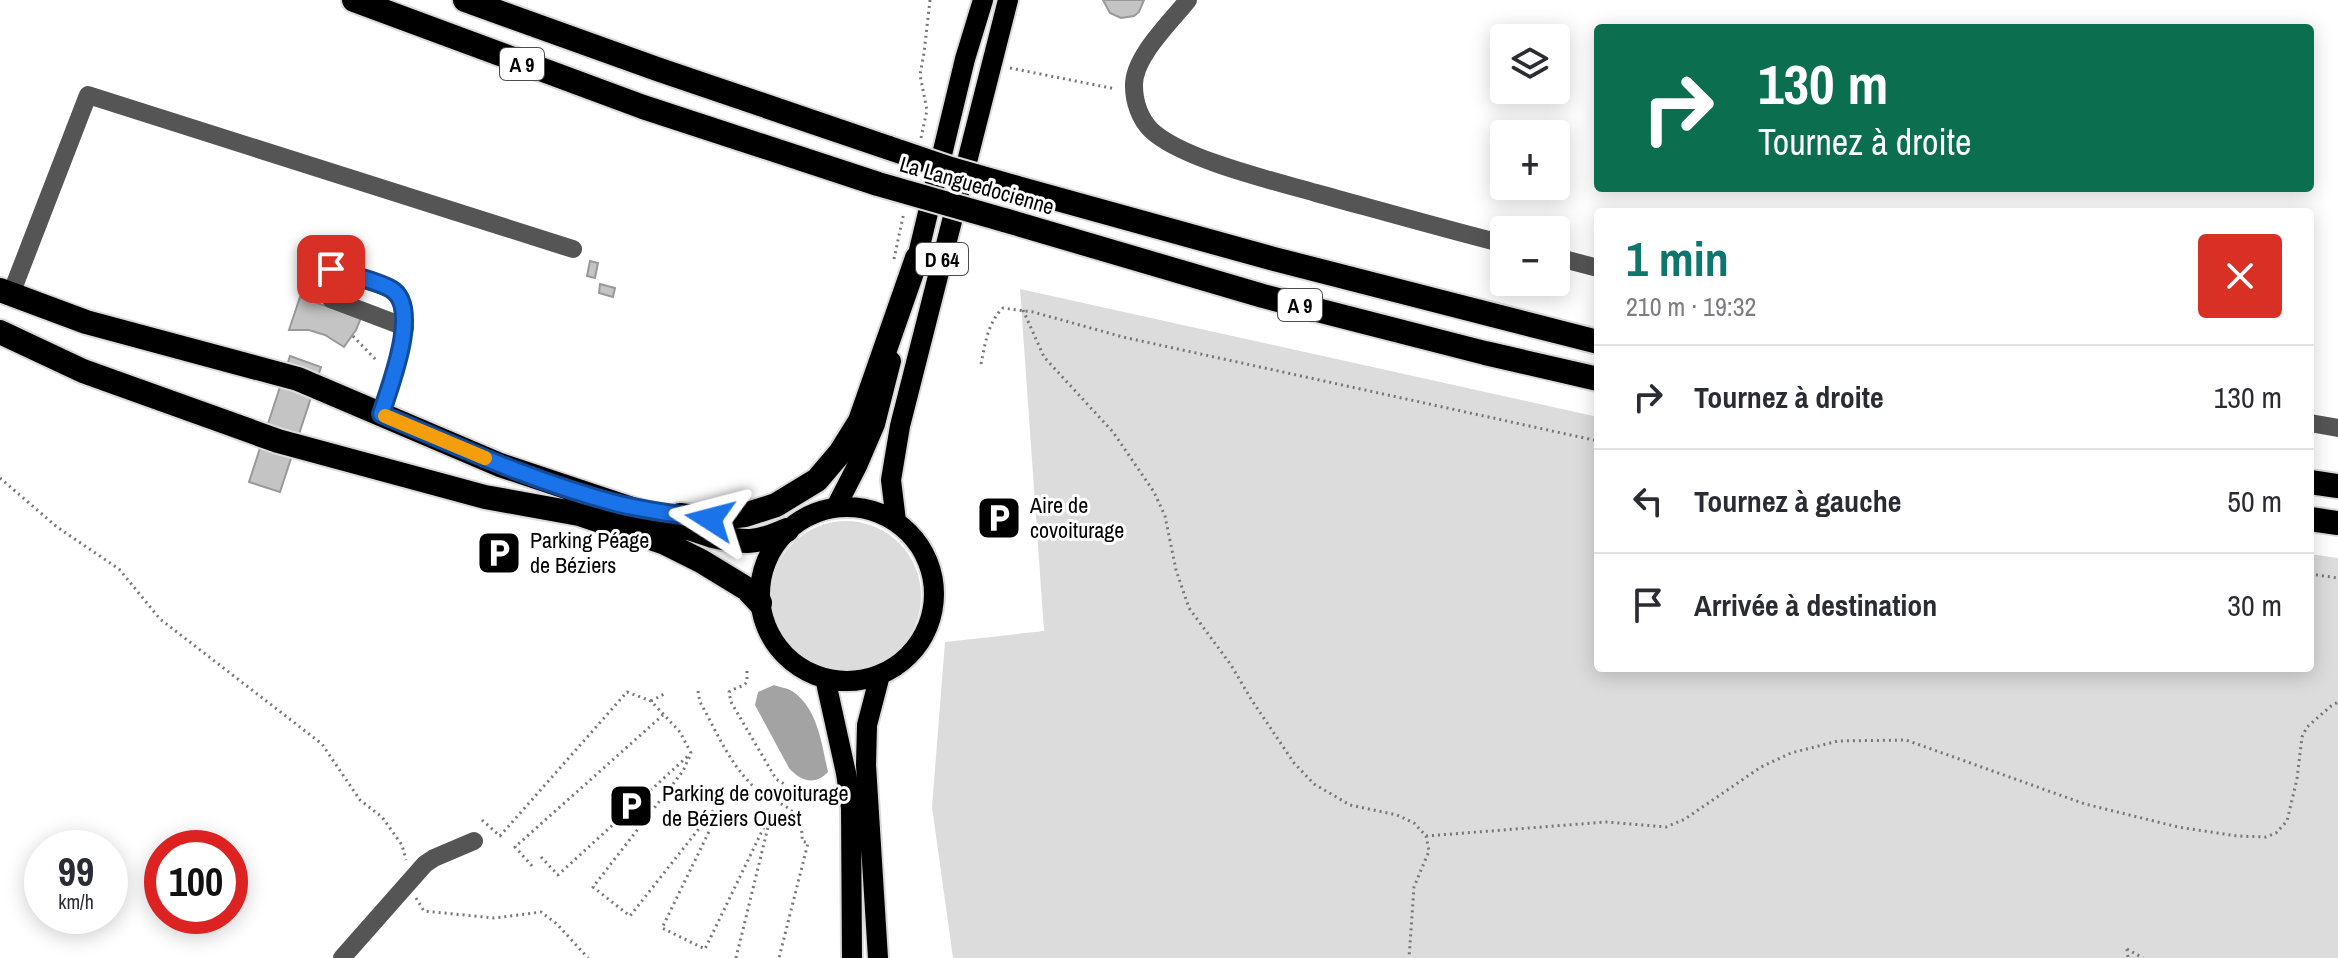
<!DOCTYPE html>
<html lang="fr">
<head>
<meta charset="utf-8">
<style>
  :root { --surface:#fff; --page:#f7f7f7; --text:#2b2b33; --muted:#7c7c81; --line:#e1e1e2; --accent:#0f766e }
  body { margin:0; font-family:"Archivo Narrow",sans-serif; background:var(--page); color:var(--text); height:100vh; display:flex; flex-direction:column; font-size:30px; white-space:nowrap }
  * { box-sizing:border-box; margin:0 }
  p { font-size:26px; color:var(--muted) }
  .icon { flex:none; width:44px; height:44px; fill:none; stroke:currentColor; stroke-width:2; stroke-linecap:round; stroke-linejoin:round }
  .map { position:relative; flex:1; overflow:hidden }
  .sheet { position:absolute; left:1594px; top:208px; width:720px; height:464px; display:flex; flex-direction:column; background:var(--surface); border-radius:8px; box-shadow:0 4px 20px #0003 }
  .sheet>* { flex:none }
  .hud { position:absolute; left:1594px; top:24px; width:720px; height:168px; border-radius:8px; box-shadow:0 4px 20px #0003; background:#0b6e4f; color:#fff; overflow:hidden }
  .controls { position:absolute; left:1490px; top:24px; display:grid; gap:16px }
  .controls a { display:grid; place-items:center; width:80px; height:80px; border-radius:8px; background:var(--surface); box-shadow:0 4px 20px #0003; font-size:40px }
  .speed { position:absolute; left:24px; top:830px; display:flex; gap:16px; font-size:40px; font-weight:700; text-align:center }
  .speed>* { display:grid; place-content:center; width:104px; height:104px; border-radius:50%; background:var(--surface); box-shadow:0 4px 20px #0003; line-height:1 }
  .speed small { font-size:20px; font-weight:400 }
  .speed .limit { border:12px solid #d22; background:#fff; color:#111 }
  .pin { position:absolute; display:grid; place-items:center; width:68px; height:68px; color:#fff; margin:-34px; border-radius:16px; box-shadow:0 4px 12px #0006 }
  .me { position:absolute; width:88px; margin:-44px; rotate:279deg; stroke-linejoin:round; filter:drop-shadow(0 0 6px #0008) }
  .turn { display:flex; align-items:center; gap:28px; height:168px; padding:0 32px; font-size:36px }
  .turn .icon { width:104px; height:104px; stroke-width:2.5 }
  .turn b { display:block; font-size:56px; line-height:68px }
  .round { display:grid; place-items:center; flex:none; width:84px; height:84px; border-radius:8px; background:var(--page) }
  .headline { display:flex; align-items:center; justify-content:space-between; height:136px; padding:0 32px }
  h1 { font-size:48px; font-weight:700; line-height:60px; color:var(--accent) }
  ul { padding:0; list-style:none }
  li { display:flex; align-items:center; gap:24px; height:104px; padding:0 32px; border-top:2px solid var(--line) }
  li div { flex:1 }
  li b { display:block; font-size:30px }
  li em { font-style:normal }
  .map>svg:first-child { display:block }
  .green { fill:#dcdcdc }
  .water { fill:#a3a3a3 }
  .building { fill:#c4c4c4; stroke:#999; stroke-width:2 }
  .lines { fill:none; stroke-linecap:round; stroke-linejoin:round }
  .major-casing { stroke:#dbdbdb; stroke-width:24 }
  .highway-casing { stroke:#dbdbdb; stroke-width:28 }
  .path { stroke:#777; stroke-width:3; stroke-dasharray:2 4; stroke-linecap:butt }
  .minor { stroke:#555; stroke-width:18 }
  .major { stroke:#000; stroke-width:20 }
  .highway { stroke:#000; stroke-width:24 }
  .highway-bridge-casing { stroke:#dbdbdb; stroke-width:28; stroke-linecap:butt }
  .highway-bridge { stroke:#000; stroke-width:24 }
  .route-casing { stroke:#114b97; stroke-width:20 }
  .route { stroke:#1a73e8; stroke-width:14 }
  .slow { stroke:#f59e0b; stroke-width:14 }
  .labels { text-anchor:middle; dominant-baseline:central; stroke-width:6; stroke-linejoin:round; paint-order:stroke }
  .shield { fill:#fff; stroke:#4c4c4c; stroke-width:2 }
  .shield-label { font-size:20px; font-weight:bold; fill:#000 }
  .street-label { font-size:22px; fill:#000; stroke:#fff }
  .poi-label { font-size:22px; fill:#000; stroke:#fff; text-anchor:start }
</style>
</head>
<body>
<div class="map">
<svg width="2338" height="958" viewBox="0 0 2338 958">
  <rect width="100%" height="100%" fill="#fff"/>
  <path class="green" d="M1020 289 1598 417V668H2310V554L2338 558V958H953L932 807 945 642 1044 631Z
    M771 596a75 75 0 1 1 150 0a75 75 0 1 1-150 0Z"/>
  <path class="water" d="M774 685C779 687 787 688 792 691 818 708 822 745 828 772 815 786 800 781 789 768L755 705 758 692Z"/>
  <path class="building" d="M1103 0H1144L1139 12 1134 16 1121 18 1110 13Z
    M590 261 598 263 595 278 587 276Z
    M600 284 615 288 613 297 599 293Z
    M300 297 361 318 356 330 344 347 325 335 309 330H289Z
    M290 356 321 367 280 492 249 482Z"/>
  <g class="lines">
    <g class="major-casing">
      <path id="major" d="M914 271 965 59 983 0
        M836 507 857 466 875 424 891 361
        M760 594a87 87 0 1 1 174 0a87 87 0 1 1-174 0Z
        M896 521 891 480 900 426 1008 0
        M825 678 846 773 851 808 852 958
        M878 958 866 765 867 725 880 675"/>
    </g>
    <g class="highway-casing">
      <path id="highway" d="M354 0 643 107 878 184
        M465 0 657 69 889 148
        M1014 187 1274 259 1598 342
        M1004 220 1263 296 1485 353 1598 379
        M0 290 86 322 298 379 500 465 713 536C745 543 756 544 787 530
        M0 332 83 371 278 441 485 497 579 514 665 543 701 561 747 589 760 603
        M2310 482 2338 486
        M680 515 710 519 745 515 776 505 817 480 840 453 860 421 917 258
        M2310 519 2338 523"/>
    </g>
    <path class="path" d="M1010 68 1116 89
      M921 138 927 110 920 75 924 53 930 0
      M894 259 904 212
      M1023 310 1044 357 1113 432 1154 492 1165 516 1176 570 1189 608 1231 665 1251 699 1294 763 1314 784 1350 805 1397 815 1414 823 1426 836 1429 851 1414 887 1409 958
      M353 336 378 362
      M981 364C985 344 988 322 1003 308L1033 312 1123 337 1598 441
      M0 478 57 527 119 569 160 619 322 744 360 800 382 817 402 845 406 860
      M2310 574 2338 578
      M747 671V682C742 688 735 687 729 692L731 702 776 779 786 785
      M698 691 700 702C716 730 729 763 753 786 774 807 804 802 802 841L808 843 779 958
      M651 701 666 693
      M722 805 662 928 705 949 764 827 769 823
      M482 820 500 836 627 692 651 701 680 732 691 753 683 771 593 887 630 916 720 802
      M1426 836 1606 822 1666 827 1685 819 1761 767 1791 753 1838 741 1906 740 2085 804 2178 827 2237 836 2266 837 2276 833 2287 821 2297 779 2302 737 2307 727 2331 706 2338 702
      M541 857 558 875 688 756
      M532 866 515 847 663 715
      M416 898 424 911 494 918 541 912 557 924 588 958
      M2127 949 2143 958
      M2127 949 2128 958
      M736 958 769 823"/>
    <path class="minor" d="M1188 0C1171 22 1133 57 1134 86 1134 102 1140 119 1151 130 1181 159 1274 181 1316 193 1378 210 1441 228 1504 244
      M1556 257 1598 268
      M11 294 88 95 573 249
      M381 414 395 371 405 327 331 299 325 290 331 269 392 289 401 299 405 327
      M2310 423 2338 428
      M342 958 425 864 434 858 474 841"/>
    <use href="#major" class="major"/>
    <use href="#highway" class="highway"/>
    <g class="highway-bridge-casing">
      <path id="highway-bridge" d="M889 148 951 169 1014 187
        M878 184 1004 220"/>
    </g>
    <use href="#highway-bridge" class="highway-bridge"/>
  </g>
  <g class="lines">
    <g class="route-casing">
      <path id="route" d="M331 269C347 274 378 281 391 289 422 307 389 388 381 414 459 447 536 483 619 504 648 511 680 515 710 519"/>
    </g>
    <use href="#route" class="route"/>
    <path class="slow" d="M385 416 485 458"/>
  </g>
  <defs>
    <g id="parking-square" transform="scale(2.3)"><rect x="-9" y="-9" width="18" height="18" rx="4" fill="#000" stroke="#fff"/><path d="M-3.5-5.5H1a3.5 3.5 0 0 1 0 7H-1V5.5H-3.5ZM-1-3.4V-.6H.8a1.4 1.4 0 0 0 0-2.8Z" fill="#fff"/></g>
  </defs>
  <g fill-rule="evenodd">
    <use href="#parking-square" x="999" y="518"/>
    <use href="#parking-square" x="499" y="553"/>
    <use href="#parking-square" x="631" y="806"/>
  </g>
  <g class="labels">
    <g class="shield">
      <rect x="500" y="48" width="44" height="32" rx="6"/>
      <rect x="916" y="243" width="52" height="32" rx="6"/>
      <rect x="1278" y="289" width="44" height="32" rx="6"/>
    </g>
    <g class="shield-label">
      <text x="522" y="64">A 9</text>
      <text x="942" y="259">D 64</text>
      <text x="1300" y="305">A 9</text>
    </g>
    <g class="street-label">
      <text transform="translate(977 185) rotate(16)">La Languedocienne</text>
    </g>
    <g class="poi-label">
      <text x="1030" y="505">Aire de<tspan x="1030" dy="25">covoiturage</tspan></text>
      <text x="530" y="540">Parking Péage<tspan x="530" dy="25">de Béziers</tspan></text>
      <text x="662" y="793">Parking de covoiturage<tspan x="662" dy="25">de Béziers Ouest</tspan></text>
    </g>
  </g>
</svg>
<div class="controls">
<a><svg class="icon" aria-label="layers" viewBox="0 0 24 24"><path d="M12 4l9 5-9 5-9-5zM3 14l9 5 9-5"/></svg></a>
<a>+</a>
<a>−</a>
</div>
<div class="speed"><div>99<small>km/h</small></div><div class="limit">100</div></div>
<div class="pin" style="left:331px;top:269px;background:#d93025"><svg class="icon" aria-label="arrive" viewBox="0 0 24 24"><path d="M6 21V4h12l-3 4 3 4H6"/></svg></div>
<svg class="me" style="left:710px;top:519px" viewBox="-20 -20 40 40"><path d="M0-17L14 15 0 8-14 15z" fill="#1a73e8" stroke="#fff" stroke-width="4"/></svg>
<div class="hud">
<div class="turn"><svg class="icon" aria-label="right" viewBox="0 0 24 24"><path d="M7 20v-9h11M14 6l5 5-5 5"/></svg><div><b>130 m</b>Tournez à droite</div></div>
</div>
<section class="sheet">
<div class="headline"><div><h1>1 min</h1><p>210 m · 19:32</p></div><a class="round" style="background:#d93025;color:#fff"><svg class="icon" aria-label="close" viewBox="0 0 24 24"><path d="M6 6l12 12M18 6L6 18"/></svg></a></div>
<ul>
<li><svg class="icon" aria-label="right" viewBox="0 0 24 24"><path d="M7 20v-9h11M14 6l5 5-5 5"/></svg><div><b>Tournez à droite</b></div><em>130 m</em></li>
<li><svg class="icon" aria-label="left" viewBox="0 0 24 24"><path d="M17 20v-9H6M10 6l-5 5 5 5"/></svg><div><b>Tournez à gauche</b></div><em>50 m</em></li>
<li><svg class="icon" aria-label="arrive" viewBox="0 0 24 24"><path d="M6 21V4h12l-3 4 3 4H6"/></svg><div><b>Arrivée à destination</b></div><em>30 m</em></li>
</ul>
</section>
</div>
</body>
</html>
